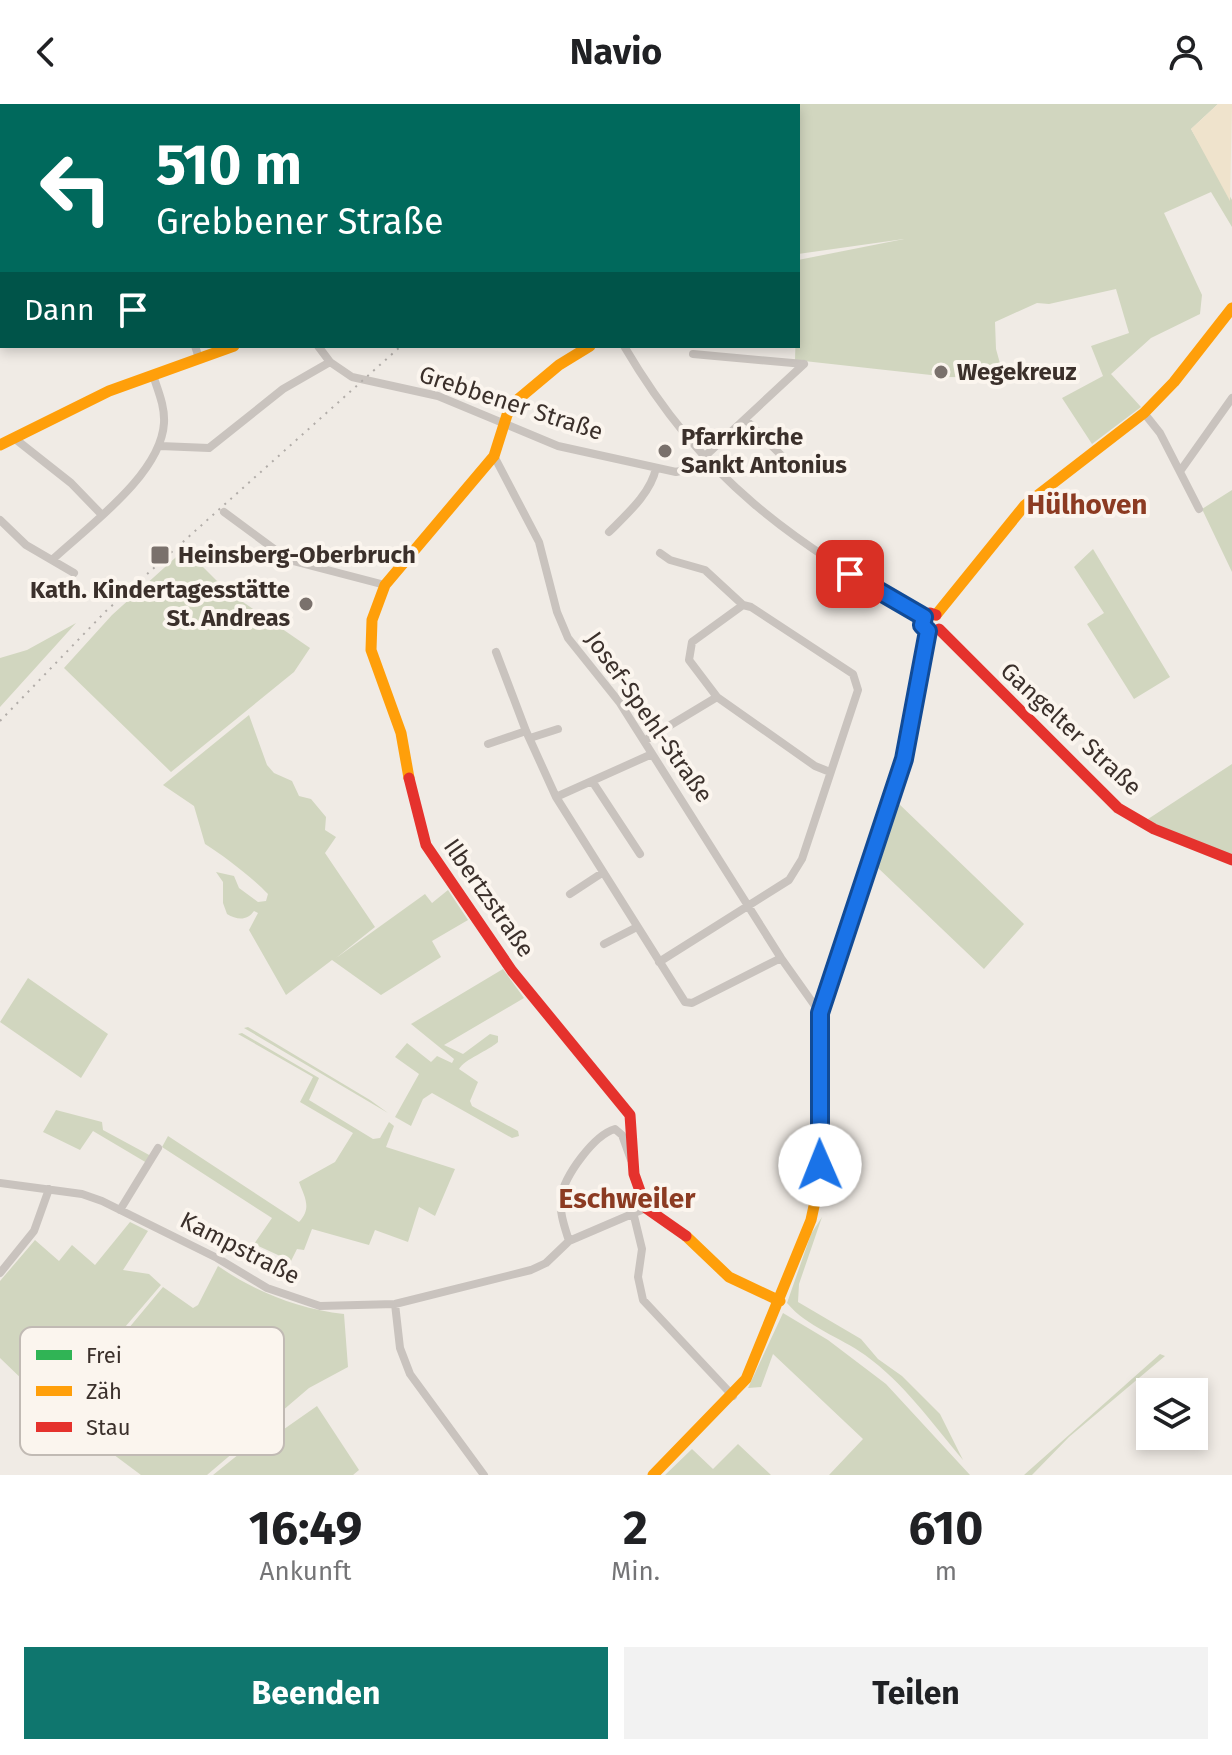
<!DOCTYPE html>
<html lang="de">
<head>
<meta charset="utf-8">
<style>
  :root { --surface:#fff; --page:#f2f2f2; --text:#202124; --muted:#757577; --accent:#0f766e }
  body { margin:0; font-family:"Fira Sans",sans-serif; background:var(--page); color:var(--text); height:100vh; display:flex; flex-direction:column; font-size:30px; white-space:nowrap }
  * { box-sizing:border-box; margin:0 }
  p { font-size:26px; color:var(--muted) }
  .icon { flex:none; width:44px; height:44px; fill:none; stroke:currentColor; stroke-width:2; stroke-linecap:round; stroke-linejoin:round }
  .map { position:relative; height:1371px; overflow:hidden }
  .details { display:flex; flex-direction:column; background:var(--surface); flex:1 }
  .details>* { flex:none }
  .hud { position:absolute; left:0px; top:0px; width:800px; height:244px; box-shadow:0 4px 12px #0003; background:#00695c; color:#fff; overflow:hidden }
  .tools { position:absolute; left:1136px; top:1274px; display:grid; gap:16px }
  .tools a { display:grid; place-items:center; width:72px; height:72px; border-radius:0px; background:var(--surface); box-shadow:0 4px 12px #0003; font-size:40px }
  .pin { position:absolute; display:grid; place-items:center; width:68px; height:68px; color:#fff; margin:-34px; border-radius:16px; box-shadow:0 4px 12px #0006 }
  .me { position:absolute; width:88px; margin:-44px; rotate:359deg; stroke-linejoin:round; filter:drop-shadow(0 0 6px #0008) }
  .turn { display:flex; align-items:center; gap:28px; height:168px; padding:0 24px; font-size:36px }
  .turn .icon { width:104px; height:104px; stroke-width:2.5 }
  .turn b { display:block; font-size:56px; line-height:68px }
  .then { display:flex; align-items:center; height:76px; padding:0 24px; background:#0003; gap:16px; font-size:30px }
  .eta { display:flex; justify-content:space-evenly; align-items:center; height:136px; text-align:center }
  .eta b { font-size:48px; font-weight:700; line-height:56px }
  .primary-button { display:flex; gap:16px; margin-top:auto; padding:16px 24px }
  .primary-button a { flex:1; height:92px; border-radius:0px; background:var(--accent); color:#fff; font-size:32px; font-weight:700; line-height:92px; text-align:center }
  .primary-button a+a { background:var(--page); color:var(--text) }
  header { display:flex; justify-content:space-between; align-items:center; height:104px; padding:0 24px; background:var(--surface); font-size:36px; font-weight:700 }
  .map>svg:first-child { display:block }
  .green { fill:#d1d6bf }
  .sand { fill:#efe3cc }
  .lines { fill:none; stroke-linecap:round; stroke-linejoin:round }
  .street { stroke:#c9c3be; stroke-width:8 }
  .fast { stroke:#30b455; stroke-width:11 }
  .slow { stroke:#ff9f0a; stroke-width:11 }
  .jam { stroke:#e5322d; stroke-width:11 }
  .rail { stroke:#b1aca8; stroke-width:2; stroke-dasharray:2 6; stroke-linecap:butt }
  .route-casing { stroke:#114b97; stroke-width:20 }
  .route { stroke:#1a73e8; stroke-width:14 }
  .poi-dot { fill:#7a716c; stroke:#fbf5ee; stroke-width:3 }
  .labels { text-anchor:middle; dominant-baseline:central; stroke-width:8; stroke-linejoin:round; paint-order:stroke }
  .poi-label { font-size:24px; font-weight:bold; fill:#3b302b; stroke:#fbf5ee; text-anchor:start }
  .street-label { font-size:24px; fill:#3b302b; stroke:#fbf5ee }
  .quarter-label { font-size:28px; font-weight:bold; fill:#8c3b22; stroke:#fbf5ee }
  .key { fill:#fbf5ee; stroke:#c1bab4; stroke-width:2 }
  .key-label { font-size:22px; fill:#3b302b }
</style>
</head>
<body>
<header><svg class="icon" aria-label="back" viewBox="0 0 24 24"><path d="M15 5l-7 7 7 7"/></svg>Navio<svg class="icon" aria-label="person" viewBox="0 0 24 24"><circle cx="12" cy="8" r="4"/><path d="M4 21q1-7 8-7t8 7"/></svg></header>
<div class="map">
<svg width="1232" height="1371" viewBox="0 0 1232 1371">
  <rect width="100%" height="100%" fill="#f0ebe5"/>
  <path class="green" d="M490 0H697L490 2Z
    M778 0H1218L1191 25 1232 96V123L1211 88 1164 109 1202 191 1200 210 1151 234 1111 270 1141 303 1092 340 1062 294 1103 272 1091 242 1129 229 1116 185 1049 200 1037 199 995 218 996 245 1004 274 949 273 795 256 798 156 904 135 798 150V2Z
    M1232 386V468L1202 405Z
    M185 445 227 487 310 544 294 568 171 668 64 564 112 511Z
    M1093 445 1170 573 1134 595 1087 520 1104 509 1074 463Z
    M76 519 0 603V554L27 546Z
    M249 611 267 661 274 669 292 677 299 692 311 695 326 713 325 726 336 733 325 749 375 823 336 854 425 790 432 799 448 786 468 816 432 837 441 853 381 891 332 856 286 891 249 826 258 809 254 807C247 817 237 816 227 810L223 799V778L216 768 234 772 239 784 258 798 266 797 268 790C253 774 224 752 205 740L194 702 163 681Z
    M1232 660V753L1145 717Z
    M897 698 1024 820 984 865 876 762 842 872 840 869Z
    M503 865 524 894 444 941 463 950 490 930 498 932V938C488 947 465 955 459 965L478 978 470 997 472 1002 518 1027 519 1032 512 1034 432 989 423 995 411 1022 395 1013 419 970 395 953 407 939 431 958 437 952 452 959 454 955 411 920Z
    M28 874 108 930 81 974 0 918Z
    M248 923 370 996 388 1009 244 924Z
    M242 929 319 974 309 996 373 1035 380 1034 389 1018 394 1022 386 1043 455 1065 435 1112 419 1103 408 1138 375 1126 369 1141 312 1125 304 1146 297 1145 291 1157 254 1140 272 1114 162 1043 168 1032 299 1118C312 1104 305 1094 299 1078L335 1058 353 1029 300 998 313 973 238 930Z
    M56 1006 102 1018 103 1026 151 1052 147 1059 93 1027 80 1046 43 1028Z
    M822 1113 799 1180 798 1198 861 1235 878 1255 902 1272 940 1310 963 1356C932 1319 904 1279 865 1251 840 1233 807 1223 787 1199L811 1130Z
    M130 1118 148 1127 123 1166 149 1170 161 1181 54 1306 0 1254V1177L35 1136 59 1157 72 1141 95 1161Z
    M218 1162C256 1188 298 1205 344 1210L348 1263 309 1284 207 1371H141L58 1309 163 1183 193 1204 198 1201Z
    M783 1209 828 1236 886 1280 970 1371H829L863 1335 773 1250 761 1283 748 1284Z
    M1160 1250 1165 1252 1069 1333 1032 1371H1024Z
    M317 1302 359 1366 353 1371H213L271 1324 277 1335V1330Z
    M738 1340 771 1371H665L692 1345 713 1365Z"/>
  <path class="sand" d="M1218 0H1232L1230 97 1191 25Z"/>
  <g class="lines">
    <path class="street" d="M291 0 304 2
      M360 0 361 2
      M222 2 243 0
      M0 144 2 143
      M195 242 199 254
      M318 242 330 258 352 273 438 292 558 342 676 368 688 365 703 354 804 260
      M624 242C704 378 790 436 924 513
      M693 250 804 260
      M1144 309 1160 329 1199 405
      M745 315 786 356
      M14 334 71 379 101 410
      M160 342 209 344 283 285 330 258
      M494 352 539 438 557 508 568 534 620 599 781 854 820 909
      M1181 366 1232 294
      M224 408 289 456 385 481
      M0 416 26 441 74 469
      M609 428C627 410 651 389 656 364
      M660 449 670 456 705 466 743 501
      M52 456C87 423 161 371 164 319 165 302 158 287 153 271
      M496 548 526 627 556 693
      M530 634 558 625
      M644 637 717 593
      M488 640 526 627
      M652 650 556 693 685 898 692 899 781 854
      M592 677 640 750
      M570 790 602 769
      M604 840 637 823
      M659 858 789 776 802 755 858 586 853 570 751 503 743 501 692 538 689 556 717 593 815 662 830 668
      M0 1079 82 1090 102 1097 217 1154 267 1184 320 1202 395 1200 531 1166 546 1159 569 1137 646 1104
      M120 1106 158 1044
      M634 1112 642 1145 638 1173 643 1196 733 1292
      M569 1137C565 1124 559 1108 561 1094 564 1072 594 1031 615 1025L622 1031 631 1056
      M0 1169 34 1127 49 1085
      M395 1200 400 1244 410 1270 484 1371"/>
    <path class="fast" d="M873 750 904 655 928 527"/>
    <path class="slow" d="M0 341 109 287 234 242
      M936 511 1025 401 1144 309 1174 278 1232 204
      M409 674 401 629 371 546 372 516 385 481 494 352 507 311 516 297 559 261 590 242
      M686 1132 729 1173 780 1197
      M653 1371 746 1275 811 1116 819 1079V1056"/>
    <path class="jam" d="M222 0V2
      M483 0V2
      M939 525 1118 704 1154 725 1232 756
      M928 527 923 515 930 509 936 511
      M409 674 426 741 512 867 630 1011 634 1070 646 1104 686 1132
      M819 1056 820 909 873 750"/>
    <path class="rail" d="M701 2 704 0
      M0 617 106 507 401 242"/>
  </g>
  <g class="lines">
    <g class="route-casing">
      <path id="route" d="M820 1061V909L904 655 928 527 922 521 924 513 850 470"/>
    </g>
    <use href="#route" class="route"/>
  </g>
  <g class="poi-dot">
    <circle cx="941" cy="268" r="8"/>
    <circle cx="665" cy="347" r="8"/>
    <rect x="150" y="441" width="20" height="20" rx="4"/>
    <circle cx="306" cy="500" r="8"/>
  </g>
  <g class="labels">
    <g class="poi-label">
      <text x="957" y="268">Wegekreuz</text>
      <text x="681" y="333">Pfarrkirche<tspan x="681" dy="28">Sankt Antonius</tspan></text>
      <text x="178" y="451">Heinsberg-Oberbruch</text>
      <text x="290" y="486" text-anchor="end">Kath. Kindertagesstätte<tspan x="290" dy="28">St. Andreas</tspan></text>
    </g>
    <g class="street-label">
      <text transform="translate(511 299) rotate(18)">Grebbener Straße</text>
      <text transform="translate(649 613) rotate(55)">Josef-Spehl-Straße</text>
      <text transform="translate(1071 625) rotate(43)">Gangelter Straße</text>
      <text transform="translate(489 794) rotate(55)">Ilbertzstraße</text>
      <text transform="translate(240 1144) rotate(27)">Kampstraße</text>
    </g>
    <g class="quarter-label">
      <text x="1087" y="400">Hülhoven</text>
      <text x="627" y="1094">Eschweiler</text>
    </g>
  </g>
  <rect x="20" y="1223" width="264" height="128" rx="12" class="key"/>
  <rect x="36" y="1246" width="36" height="10" fill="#30b455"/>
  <rect x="36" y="1282" width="36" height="10" fill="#ff9f0a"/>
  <rect x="36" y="1318" width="36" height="10" fill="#e5322d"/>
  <g class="key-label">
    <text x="86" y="1259">Frei</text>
    <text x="86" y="1295">Zäh</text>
    <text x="86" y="1331">Stau</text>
  </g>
</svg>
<div class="tools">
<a><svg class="icon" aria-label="layers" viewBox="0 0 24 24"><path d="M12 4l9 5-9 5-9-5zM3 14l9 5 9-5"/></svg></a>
</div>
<div class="pin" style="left:850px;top:470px;background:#d93025"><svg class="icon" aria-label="arrive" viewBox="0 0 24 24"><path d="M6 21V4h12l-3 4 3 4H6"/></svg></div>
<svg class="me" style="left:820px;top:1061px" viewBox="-20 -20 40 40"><circle r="19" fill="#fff"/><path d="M0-13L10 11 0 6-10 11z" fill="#1a73e8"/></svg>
<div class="hud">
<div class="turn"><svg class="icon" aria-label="left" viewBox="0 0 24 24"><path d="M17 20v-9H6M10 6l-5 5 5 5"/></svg><div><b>510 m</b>Grebbener Straße</div></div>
<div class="then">Dann<svg class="icon" aria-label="arrive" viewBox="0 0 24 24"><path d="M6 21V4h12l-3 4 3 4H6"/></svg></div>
</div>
</div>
<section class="details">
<div class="eta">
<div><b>16:49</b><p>Ankunft</p></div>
<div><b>2</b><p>Min.</p></div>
<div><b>610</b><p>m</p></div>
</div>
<div class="primary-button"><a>Beenden</a><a>Teilen</a></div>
</section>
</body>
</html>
